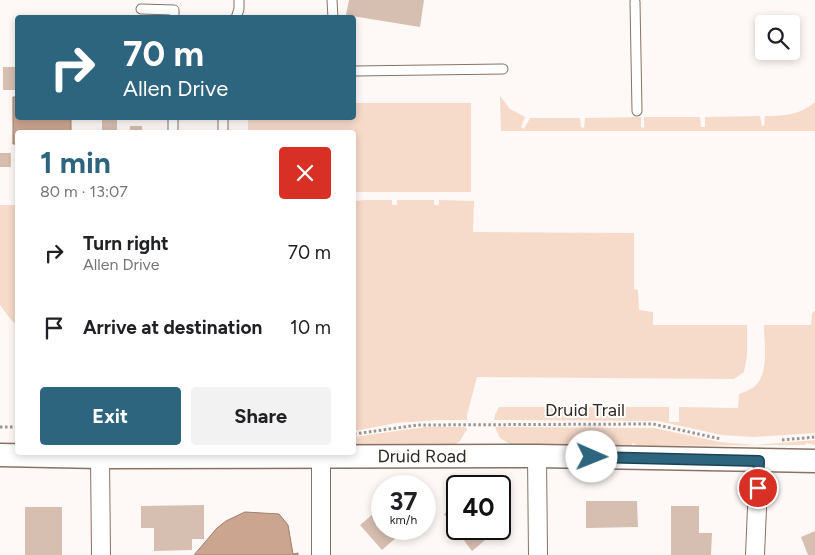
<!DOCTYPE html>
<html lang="en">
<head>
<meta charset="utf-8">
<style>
  :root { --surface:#fff; --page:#f2f2f2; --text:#202124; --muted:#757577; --accent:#2d657f }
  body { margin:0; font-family:Figtree,sans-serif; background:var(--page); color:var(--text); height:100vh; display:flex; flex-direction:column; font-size:19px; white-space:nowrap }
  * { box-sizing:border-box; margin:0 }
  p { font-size:16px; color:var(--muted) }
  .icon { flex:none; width:28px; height:28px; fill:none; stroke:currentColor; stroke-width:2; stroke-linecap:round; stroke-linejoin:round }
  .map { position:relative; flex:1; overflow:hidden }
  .panel { position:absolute; left:15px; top:130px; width:341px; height:325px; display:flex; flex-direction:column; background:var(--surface); border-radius:5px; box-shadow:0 2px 8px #0003 }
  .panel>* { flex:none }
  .top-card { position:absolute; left:15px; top:15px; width:341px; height:105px; border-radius:5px; box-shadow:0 2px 8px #0003; background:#2d657f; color:#fff; overflow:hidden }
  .fabs { position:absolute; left:755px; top:15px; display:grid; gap:10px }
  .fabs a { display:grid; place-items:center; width:45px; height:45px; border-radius:5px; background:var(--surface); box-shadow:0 2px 8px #0003; font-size:25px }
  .speed { position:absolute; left:371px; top:475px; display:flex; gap:10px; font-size:25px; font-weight:700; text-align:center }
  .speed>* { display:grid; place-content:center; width:65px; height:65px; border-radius:50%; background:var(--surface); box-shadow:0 2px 8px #0003; line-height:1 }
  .speed small { font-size:12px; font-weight:400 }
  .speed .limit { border:2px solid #111; border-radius:8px; background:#fff; color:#111 }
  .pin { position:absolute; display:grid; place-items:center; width:42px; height:42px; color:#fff; margin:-21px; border:2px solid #fff; border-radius:50%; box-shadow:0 1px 5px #0007 }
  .me { position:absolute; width:55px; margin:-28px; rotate:91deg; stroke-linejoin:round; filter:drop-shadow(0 0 4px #0008) }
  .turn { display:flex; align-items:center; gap:18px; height:105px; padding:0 25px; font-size:22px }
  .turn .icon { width:65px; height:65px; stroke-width:2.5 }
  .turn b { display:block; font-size:35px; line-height:42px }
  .round { display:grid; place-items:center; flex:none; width:52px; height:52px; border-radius:5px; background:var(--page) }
  .head { display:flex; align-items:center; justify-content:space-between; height:85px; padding:0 25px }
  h1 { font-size:30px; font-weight:700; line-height:38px; color:var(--accent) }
  .button { display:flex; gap:10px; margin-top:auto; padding:10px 25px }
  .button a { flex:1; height:58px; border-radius:5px; background:var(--accent); color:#fff; font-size:20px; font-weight:700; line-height:58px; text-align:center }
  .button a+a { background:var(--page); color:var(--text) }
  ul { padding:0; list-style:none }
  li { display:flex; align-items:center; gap:15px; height:75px; padding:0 25px }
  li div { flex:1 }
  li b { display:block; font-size:19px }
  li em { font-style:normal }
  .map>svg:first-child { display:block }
  .green { fill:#f6daca }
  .water { fill:#cba58f; stroke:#9d806e }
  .building { fill:#d6beb0 }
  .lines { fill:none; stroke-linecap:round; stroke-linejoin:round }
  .service-casing { stroke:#887265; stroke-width:11 }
  .minor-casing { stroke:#887265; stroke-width:20 }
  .tertiary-casing { stroke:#887265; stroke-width:25 }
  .path { stroke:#9c9591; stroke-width:3; stroke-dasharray:2.5 2.5; stroke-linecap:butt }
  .service { stroke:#fff; stroke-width:9 }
  .minor { stroke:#fff; stroke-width:18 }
  .tertiary { stroke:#fff; stroke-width:22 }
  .route-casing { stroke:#1d4253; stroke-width:12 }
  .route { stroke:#2d657f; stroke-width:9 }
  .labels { text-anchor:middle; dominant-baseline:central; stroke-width:4; stroke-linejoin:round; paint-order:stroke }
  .street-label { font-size:18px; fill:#312822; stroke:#fff }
</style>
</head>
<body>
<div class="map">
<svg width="815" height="555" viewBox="0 0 815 555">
  <rect width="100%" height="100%" fill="#fef9f6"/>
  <path class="green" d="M500 96 510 109 525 117 521 127 524 129 530 118H580L581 127 584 128 585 118 641 117V127L644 128V117H700L701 127H705V117L760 116 762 126H764L765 116C784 116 800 115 815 102V131H501Z
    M354 103H471V192H354V132H248V118H354Z
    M365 200H392V205H397V200H434V205H439V200L474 201 473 232 634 233V289L638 290 639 310 653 312V325H747V356L744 372 734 379 477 377 467 415V420H438L396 423 354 431V205L355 201Z
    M0 205H17V326L8 316 0 305Z
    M815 311V433L753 437 722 435 658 421 494 420 495 415 499 407H669V422H679V407L738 408 739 394C744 392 750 390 754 387 770 373 764 343 764 325H811L812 313Z
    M425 427H465L467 429 460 441 454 445H354V437Z
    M495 427 654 428 720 442 756 445 815 440V445L806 443 805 445 639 446 632 443V446L511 445 500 438Z"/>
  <path class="water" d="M13 97H17L18 118H71V132H18L17 144H13Z
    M245 512 279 514 288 525 293 554 298 553V555H194L217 528 226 521Z"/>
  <path class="building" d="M349 0H424L420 27 346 15Z
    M3 67H18V90H3Z
    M102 118H117V132H102Z
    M130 126H142V132H130Z
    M0 153H11V167H0Z
    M586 501H637L638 527 586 528Z
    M458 504V529H493L490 536 472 551 444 514Z
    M204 505V539H192V550L154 551V528H141V506Z
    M671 506H699V533H712L711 555H671Z
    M25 507H62V555H25Z
    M379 509 382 513V529H406L382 550 360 525Z
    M815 531V555H808L801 537Z"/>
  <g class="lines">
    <g class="service-casing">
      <path id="service" d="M332 0 333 18
        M635 2 637 111
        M141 9 174 10V18
        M236 18 239 9V0
        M354 71 503 69
        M223 118V132
        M173 132V118"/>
    </g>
    <g class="minor-casing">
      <path id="minor" d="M321 456V555
        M537 456 538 555
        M100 457 101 555
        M755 555 759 461"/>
    </g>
    <g class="tertiary-casing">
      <g id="tertiary">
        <path id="s1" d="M0 455 100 457 537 456 815 461"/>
      </g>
    </g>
    <path class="path" d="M0 427H18
      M354 434 418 425 653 424 721 439
      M782 440 815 437"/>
    <use href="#service" class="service"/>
    <use href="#minor" class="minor"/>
    <use href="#tertiary" class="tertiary"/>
  </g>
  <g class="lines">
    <g class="route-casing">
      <path id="route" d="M592 457 759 461 758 488"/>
    </g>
    <use href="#route" class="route"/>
  </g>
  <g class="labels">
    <g class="street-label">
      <text x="585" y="410">Druid Trail</text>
      <text stroke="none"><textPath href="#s1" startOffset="422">Druid Road</textPath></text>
    </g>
  </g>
</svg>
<div class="fabs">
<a><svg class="icon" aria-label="search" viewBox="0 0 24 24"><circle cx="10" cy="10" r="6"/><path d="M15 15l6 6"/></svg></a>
</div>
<div class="speed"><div>37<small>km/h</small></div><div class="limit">40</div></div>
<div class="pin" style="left:758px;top:488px;background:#d93025"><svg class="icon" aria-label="arrive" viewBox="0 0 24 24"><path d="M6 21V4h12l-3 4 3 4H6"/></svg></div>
<svg class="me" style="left:592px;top:457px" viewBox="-20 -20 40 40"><circle r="19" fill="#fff"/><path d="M0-13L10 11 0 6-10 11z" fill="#2d657f"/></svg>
<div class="top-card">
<div class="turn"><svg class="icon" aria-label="right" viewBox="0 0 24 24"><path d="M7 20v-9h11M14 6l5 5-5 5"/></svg><div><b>70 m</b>Allen Drive</div></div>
</div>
<section class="panel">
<div class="head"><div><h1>1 min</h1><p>80 m · 13:07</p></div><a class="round" style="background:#d93025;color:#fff"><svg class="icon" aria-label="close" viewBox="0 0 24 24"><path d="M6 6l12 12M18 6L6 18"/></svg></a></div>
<ul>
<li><svg class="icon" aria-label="right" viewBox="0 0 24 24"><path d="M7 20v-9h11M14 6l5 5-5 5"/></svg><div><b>Turn right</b><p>Allen Drive</p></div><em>70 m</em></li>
<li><svg class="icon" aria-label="arrive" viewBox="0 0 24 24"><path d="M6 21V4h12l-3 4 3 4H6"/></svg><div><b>Arrive at destination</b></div><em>10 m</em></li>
</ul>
<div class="button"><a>Exit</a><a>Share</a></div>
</section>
</div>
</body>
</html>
